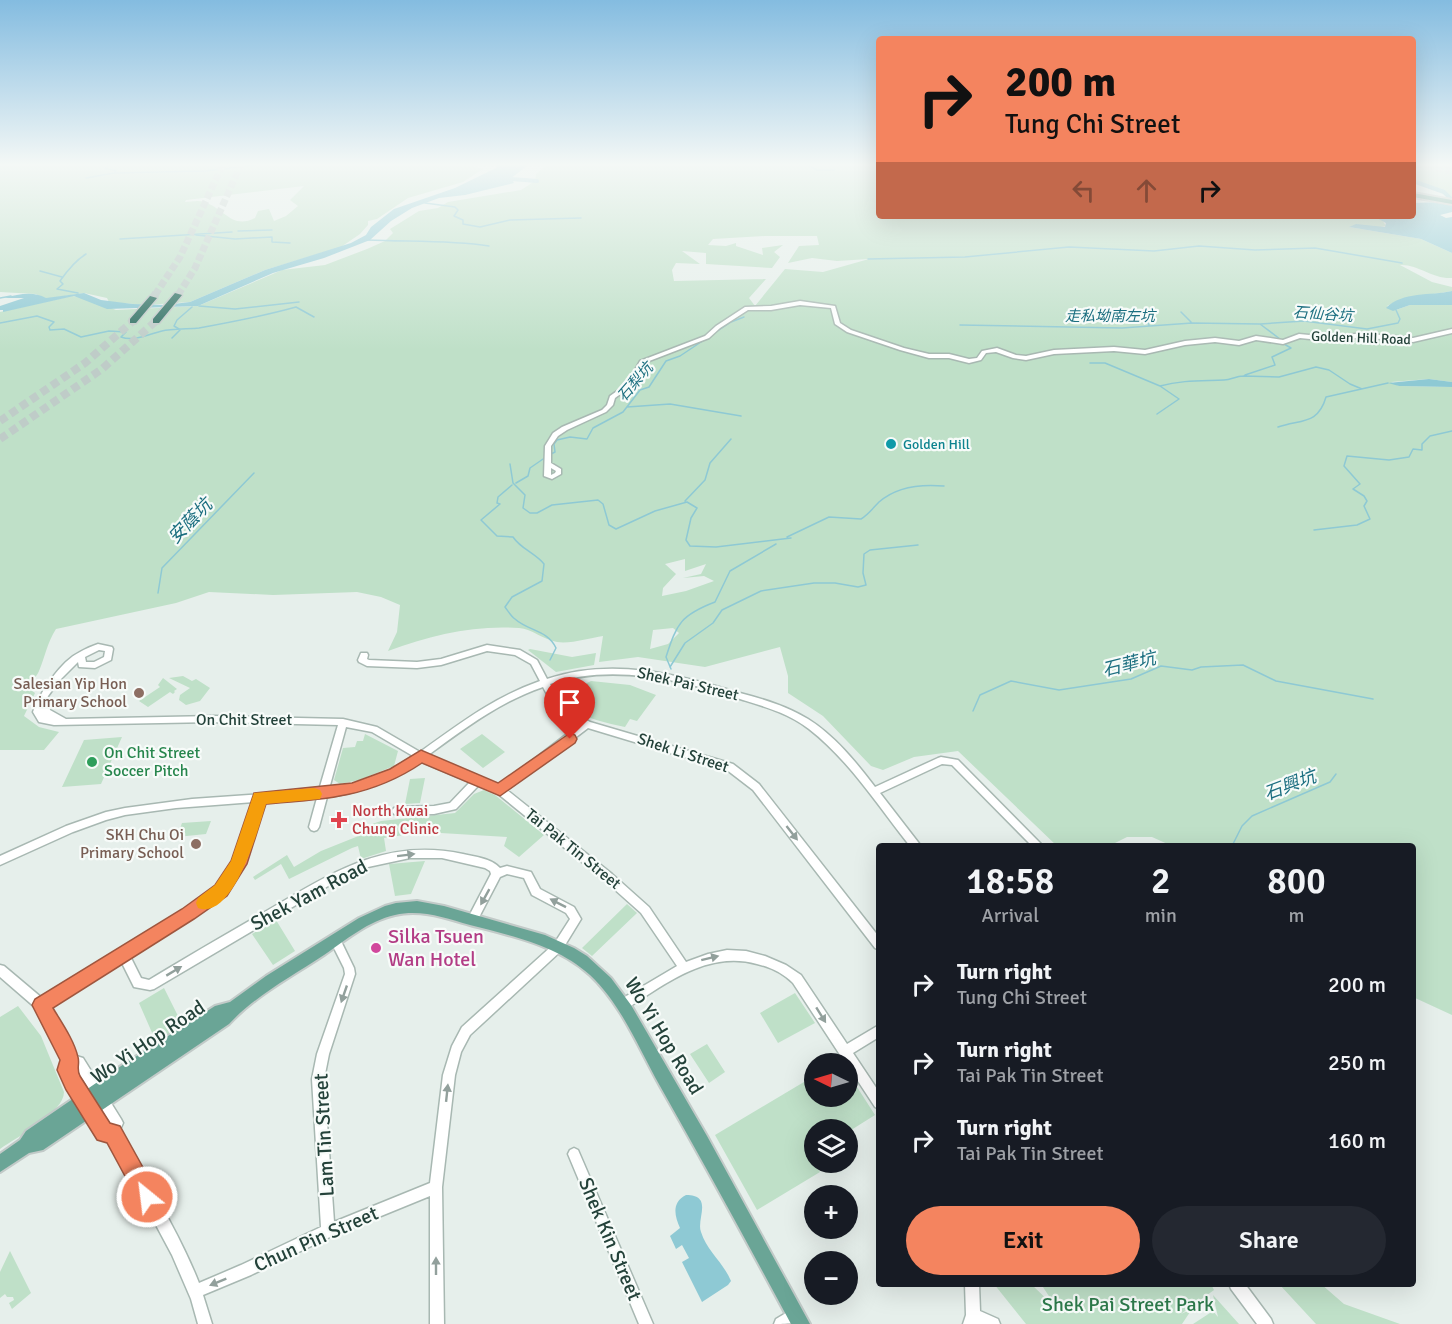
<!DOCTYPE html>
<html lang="en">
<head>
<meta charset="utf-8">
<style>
  :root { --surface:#171b24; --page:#242831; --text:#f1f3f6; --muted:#9ea1a6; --accent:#f4845f }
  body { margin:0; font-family:Signika,"Noto Sans TC",sans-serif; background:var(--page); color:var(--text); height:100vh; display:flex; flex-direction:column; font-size:22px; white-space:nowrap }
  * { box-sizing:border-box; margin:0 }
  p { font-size:20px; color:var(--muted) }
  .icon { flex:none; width:33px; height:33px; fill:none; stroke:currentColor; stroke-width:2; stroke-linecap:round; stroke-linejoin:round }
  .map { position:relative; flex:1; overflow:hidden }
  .panel { position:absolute; left:876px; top:843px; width:540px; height:444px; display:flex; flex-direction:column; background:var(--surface); border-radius:6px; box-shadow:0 6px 24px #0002 }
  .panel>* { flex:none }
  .banner { position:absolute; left:876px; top:36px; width:540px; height:183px; border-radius:6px; box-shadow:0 6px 24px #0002; background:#f4845f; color:#111; overflow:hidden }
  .needle { width:39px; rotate:275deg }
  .controls { position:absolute; left:804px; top:1053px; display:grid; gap:12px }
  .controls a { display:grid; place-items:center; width:54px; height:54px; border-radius:50%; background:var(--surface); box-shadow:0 6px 24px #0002; font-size:30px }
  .pin { position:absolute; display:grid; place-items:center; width:51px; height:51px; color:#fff; margin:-62px -26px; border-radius:50% 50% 50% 0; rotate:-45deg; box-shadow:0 0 6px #0007 }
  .pin .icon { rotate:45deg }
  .me { position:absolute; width:66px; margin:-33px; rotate:331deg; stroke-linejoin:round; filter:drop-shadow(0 0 4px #0008) }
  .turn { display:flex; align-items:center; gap:21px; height:126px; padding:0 30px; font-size:27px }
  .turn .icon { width:78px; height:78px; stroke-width:2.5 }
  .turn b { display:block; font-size:42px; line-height:51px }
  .lanes { display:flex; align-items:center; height:57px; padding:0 30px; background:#0003; justify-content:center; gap:30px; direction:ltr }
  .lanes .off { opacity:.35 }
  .eta { display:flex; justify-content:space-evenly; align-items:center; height:102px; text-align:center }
  .eta b { font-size:36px; font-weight:600; line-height:42px }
  .action { display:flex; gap:12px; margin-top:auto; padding:12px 30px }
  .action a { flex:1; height:69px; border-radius:36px; background:var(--accent); color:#111; font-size:24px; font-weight:600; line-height:69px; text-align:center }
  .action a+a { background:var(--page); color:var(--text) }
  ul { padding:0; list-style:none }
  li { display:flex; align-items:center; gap:18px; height:78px; padding:0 30px }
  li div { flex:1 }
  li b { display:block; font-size:22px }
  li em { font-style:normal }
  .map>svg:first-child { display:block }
  .green { fill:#bfe0c8; fill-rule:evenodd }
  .water { fill:#8ec9d4 }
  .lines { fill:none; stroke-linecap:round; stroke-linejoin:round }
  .stream { stroke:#8ec9d4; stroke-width:1.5 }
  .canal { stroke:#8ec9d4; stroke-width:4 }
  .highway-tunnel-far1 { stroke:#bfccc8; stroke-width:7; stroke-dasharray:7 3; stroke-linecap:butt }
  .highway-tunnel { stroke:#bfccc8; stroke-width:8; stroke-dasharray:8 4.5; stroke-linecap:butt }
  .minor-casing { stroke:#a8b8b2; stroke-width:3 }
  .major-casing { stroke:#c2cac8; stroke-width:4 }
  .highway-casing { stroke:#c2cac8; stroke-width:3 }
  .minor { fill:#fff; fill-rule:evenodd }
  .major { fill:#6aa596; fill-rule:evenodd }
  .highway { fill:#2f6f62; fill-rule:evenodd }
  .oneway { fill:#92a09c }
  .route { fill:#f4845f; stroke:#9f563e; stroke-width:1.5 }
  .slow { fill:#f59e0b }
  .culture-dot { fill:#0f9aa8; stroke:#f7fbf9; stroke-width:2 }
  .education-dot { fill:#8d6e63; stroke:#f7fbf9; stroke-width:2 }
  .leisure-dot { fill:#2e9e5b; stroke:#f7fbf9; stroke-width:2 }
  .health-dot { fill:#e0444e; stroke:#f7fbf9; stroke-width:2 }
  .hotel-dot { fill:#d1479c; stroke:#f7fbf9; stroke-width:2 }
  .labels { text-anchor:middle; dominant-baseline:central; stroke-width:4.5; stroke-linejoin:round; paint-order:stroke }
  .far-street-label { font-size:14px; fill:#24423a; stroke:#f7fbf9 }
  .far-culture-label { font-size:14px; fill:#0d838f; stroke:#f7fbf9; text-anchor:start }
  .far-water-label { font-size:15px; font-style:italic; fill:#1c6f80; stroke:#f7fbf9 }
  .education-label { font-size:16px; fill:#785e54; stroke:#f7fbf9; text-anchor:end }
  .street-label { font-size:16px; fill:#24423a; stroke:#f7fbf9 }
  .leisure-label { font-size:16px; fill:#27864d; stroke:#f7fbf9; text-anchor:start }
  .health-label { font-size:16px; fill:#be3a42; stroke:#f7fbf9; text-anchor:start }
  .water-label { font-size:18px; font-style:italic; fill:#1c6f80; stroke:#f7fbf9 }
  .near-street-label { font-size:20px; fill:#24423a; stroke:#f7fbf9 }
  .near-hotel-label { font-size:20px; fill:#b23c85; stroke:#f7fbf9; text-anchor:start }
  .near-park-label { font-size:20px; fill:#2d7a4b; stroke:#f7fbf9 }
</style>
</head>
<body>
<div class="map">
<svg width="1452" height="1324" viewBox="0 0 1452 1324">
  <rect width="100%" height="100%" fill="#e6efeb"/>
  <path class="green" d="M0 164H442L440 166 475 167 483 169 463 182 408 198 377 219 368 221V225L360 234 341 247 265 270 190 302 146 305 109 302 107 298 84 293 45 299 36 294 0 292ZM304 186 290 200 298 206 286 216 274 221 269 209 258 211 255 218C232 230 224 208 204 202 198 200 190 202 185 202L186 200Z
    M548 164H879V216H1373L1382 220 1386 226C1374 229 1362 225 1349 227L1421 239 1452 253V278C1432 279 1418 264 1400 265L1432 282 1452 287V291C1429 296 1409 294 1387 306L1396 310 1410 305H1452V382L1429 379 1391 382 1399 386 1452 387V1015L1413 997V846H1172L1152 837H1127L1109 846H1057L958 751 914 757 883 770 871 766 823 716 788 693V676L780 647 705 667 638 657 599 662 603 636C590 638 571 644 557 642 544 640 532 629 519 628 473 625 431 635 388 651L397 632 400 605 381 597 357 592 273 595 209 592 176 603 56 629C47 643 45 657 39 671 36 678 30 681 29 688L35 693 24 716 39 727 59 732 44 750H0V312L72 296 83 297 116 310 198 306 282 270 325 265 367 249 385 241 393 233 390 229 419 211 438 208 448 202 521 190 535 181 536 174ZM765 236H817L819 245 799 246 788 263 812 258 837 261 869 259 823 272 785 269 755 306 749 298 766 279 674 281 672 270 676 263 700 264 682 251 706 253V264L772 268 780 257 774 252 783 245 762 248 763 255 736 246V243L726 246 708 245 713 239ZM685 559V571L706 564 701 574 683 578 704 576 714 581 686 591 662 596 663 588 676 574 665 564ZM673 628 679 633 668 644 650 649 653 630Z
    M1413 164H1452V198L1446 192 1413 179Z
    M530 649 572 657 596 653 594 665 556 672 528 650Z
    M183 676 192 681 196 679 210 688 200 701 186 705 179 700 180 695 190 688 169 678Z
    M163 678 177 689 174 691 175 692 173 694 170 692 148 707 139 701 160 687 158 685Z
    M591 681 630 685 656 695 637 721 630 719 625 727C601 722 573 716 559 695L569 682 583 685Z
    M365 734 398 751 394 766 359 780 340 784 334 780 343 748 355 747 357 741H363Z
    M482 734 505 752 483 768 460 749Z
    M122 737 101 784 62 787 84 740Z
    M425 778 420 803 405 804 410 779Z
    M484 790 495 795 544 835 519 857 504 846 507 837 424 832 384 838 386 851 361 859 358 846 352 848 289 879 281 864 255 880 253 877 287 855 294 867 321 851 356 837 372 824 381 821 455 813 474 794Z
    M211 821 206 834 177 837 182 823Z
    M425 861 411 894 395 896 389 864Z
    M627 904 637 913 592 956 582 948Z
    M276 920 295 951 273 965 252 934Z
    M164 988 183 1026 157 1044 139 1003Z
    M795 993 815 1023 778 1043 760 1013Z
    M18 1006 41 1036 64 1092C64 1113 17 1137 0 1149V1017Z
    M707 1044 725 1072 709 1083 690 1054Z
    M848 1073 875 1115 848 1132V1130H814V1152L810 1155 820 1172 757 1210 715 1135 814 1076V1096H848Z
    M10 1251 31 1293 12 1309 9 1303 14 1300 13 1297H7L5 1294 0 1298V1272Z
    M994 1284H1031L1058 1310 1041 1284H1211L1214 1290 1181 1314 1192 1309 1182 1324H1026Z
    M1279 1284H1321L1344 1304 1400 1324H1316Z
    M1213 1295 1239 1324H1193L1213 1311 1218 1317Z"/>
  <path class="water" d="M494 164H530L511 178 514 183 465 195 439 198 412 208 391 221 370 240 324 258 273 273 198 306 107 309 74 296 3 312V310H0V306L24 298H4C20 294 33 291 46 298L84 293 101 300 133 304 165 305 190 302 265 270 351 243 366 235 371 227 394 209 455 188 496 168 497 166Z
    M1441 202 1452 204V212L1440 215 1446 218 1452 217V253L1421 239 1349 227 1356 224 1385 227 1386 223 1373 216H1413V203Z
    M1452 291V305H1410L1393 311 1386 308C1403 291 1430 296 1452 291Z
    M1429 379 1452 382V387L1399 386 1388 383Z
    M686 1195C714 1195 696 1219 701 1232 707 1251 723 1262 731 1281L728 1285 702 1302 682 1262 689 1258 682 1245 676 1249 670 1236 680 1228C674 1215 672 1202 686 1195Z"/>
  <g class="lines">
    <path class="stream" d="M279 164H294
      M805 164 817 170H834
      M108 165 105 168 116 171 114 173 206 171 262 164
      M86 178 114 173
      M425 203 455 207 458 210 454 216 463 220V224L480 227 510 220 581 218
      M238 231 272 230
      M196 235 235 239 272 237V242L290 243
      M120 239 232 232
      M367 240C408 242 449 240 489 246
      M868 259 965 257 1069 247 1154 251 1199 246 1255 250 1315 248 1402 263
      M40 271 62 277
      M78 293 57 289 63 284 60 281C67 271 76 260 86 254
      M0 298 11 296
      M199 306 235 309 299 302
      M1181 312 1191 322
      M1146 318 1149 325
      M0 323 37 316 54 322 49 327 50 330 64 329 81 337 109 331 126 332 121 337C134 342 149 334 162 331 170 329 189 329 199 328 232 322 264 316 296 307L314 317
      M960 325 1122 328 1192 323 1260 324
      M179 329 174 326 177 320 192 307
      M172 338 180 330
      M1280 339 1260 324 1304 321 1367 329 1398 323 1400 319 1396 310
      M1090 363H1105L1160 386
      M1245 375 1275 365 1272 357 1291 348 1284 344
      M1243 376 1279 377 1316 367 1329 370 1350 384 1362 389
      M627 407 670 404 741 416
      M1157 414 1179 399 1160 386C1182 380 1201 381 1224 380 1231 380 1236 376 1243 376
      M1278 427C1301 419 1318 425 1326 397L1388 383
      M551 454 555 452 554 444 557 440 570 437 587 439 593 428 623 412 640 390 649 387 666 361 680 356 731 322 744 317
      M510 464 513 483 525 495 523 508 530 513H537L552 505 598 500 603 504 609 525 616 529 655 511 687 502 697 508 691 518 686 540 690 546 716 547 791 538
      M516 483 528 476 530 468 546 457
      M512 485 498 497 497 503 500 504 481 520 497 536 513 537C521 549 535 553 544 564L542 581 512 597 505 607C508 611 511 616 515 619 528 631 548 630 556 648L550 660
      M685 501 705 480 710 463 731 439
      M1314 530 1357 525 1370 519 1364 506 1367 501 1364 496 1353 489 1360 484 1344 466 1347 456 1389 460 1409 457 1413 449 1422 450V444L1430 436 1452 431
      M787 537 829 517 861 519C868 515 873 508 879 502 897 486 921 484 944 486
      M158 593 162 568 254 473
      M670 667 685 643 713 623 722 610 761 591 814 583H835L858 587 866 585 863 573 864 554 870 550 918 545
      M671 669 666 657C677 623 681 615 715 602L730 571 776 544
      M973 711 980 695 1011 681 1059 690 1131 679 1161 666 1192 670 1201 667 1243 665 1276 681 1373 699
      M1232 846 1242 826 1252 816 1330 782 1336 774"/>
    <path class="canal" d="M500 178 537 181
      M1413 181 1444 192 1452 200"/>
    <path class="highway-tunnel-far1" d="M1416 164 1452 171
      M155 295 180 257 223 164
      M178 295 195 268 241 164"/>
    <path class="highway-tunnel" d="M153 298 156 293
      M0 421 85 363 133 321
      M0 439 102 369 156 321"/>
    <g class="minor-casing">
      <path id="minor" d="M800 301 835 306 840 323 851 330 904 348 929 354H949L969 359 977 358 982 351 997 348 1016 355 1026 356 1054 350 1114 347 1145 350 1185 341 1215 338 1239 341 1256 336 1283 340 1299 334 1330 337 1355 334 1384 335 1413 338 1452 329V333L1413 342 1384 339 1355 338 1330 341 1300 338 1283 344 1256 340 1239 345 1215 342 1185 345 1145 354 1114 351 1054 354 1026 360 1013 358 996 352 986 353 981 360 969 363 949 358H929L900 350 847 332 835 324 831 308 800 305 771 310H748L720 328 709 338 644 363 631 386 615 398 613 405 606 412 567 430 558 436 551 446V463L561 469V474L552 479 544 476 545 446 553 433 562 427 602 410 607 405 610 396 627 384 640 361 705 336 716 326 745 307 771 306ZM551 468 556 471 555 473 551 475Z
        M98 644 112 647 113 649 111 660 95 668 79 667 78 662 59 681 48 696 47 699 50 710 66 719 214 716 343 719 377 727 420 752C461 723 492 698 540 681L531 664 515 655 487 651 441 665 417 668 367 666 359 662 358 660 361 653H367L368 655 367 659 369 660 417 662 441 659 487 645 520 650 537 660 547 679C611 657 678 674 740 693 763 699 787 706 808 719 835 736 856 762 875 787L938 758 941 757 958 760 1043 846H1032L952 765 942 764 880 793 921 846H910C878 806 850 761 809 729 790 714 766 707 743 700 681 680 613 663 550 684L557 698 566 708 590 722 733 764 759 784 879 937V950L875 948 753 790 727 770 588 728 507 790 612 874 649 907 686 962 708 954 727 950 746 951 765 956 786 965 801 975 847 1044 879 1025V1037L853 1053 879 1092V1109L875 1107 848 1066V1064H846L793 983C783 973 770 967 757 964 708 950 665 984 626 1009L622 1010 618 1009 616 1005 618 1001 677 966 641 913 604 880 497 793 479 785 456 809 434 814 397 815 394 814 392 811 394 808 397 807 434 806 450 803 470 782 420 761C392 780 362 793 327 797L319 827 317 830 314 831 311 830 309 827 317 798 264 801 244 864 225 894 192 917 130 956 141 978 149 980C187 957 225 935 263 913 329 875 383 837 463 854 475 857 491 858 500 868L507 866 531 872 540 889 574 907 581 919 562 950 470 1035 461 1052 455 1075 442 1187 444 1324H430V1196L332 1236 251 1275 203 1295 212 1324H198L191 1299 172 1255 110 1139 101 1137 69 1087 61 1070 63 1060 44 1019 37 1009 0 977V965L4 966 42 998 184 911 217 888 234 862 254 802 176 808 125 815 106 820 73 832 0 865V856L66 826 106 812 125 808 192 799 319 790 338 725 214 722 54 725 39 722 33 712C40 692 61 661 80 652 85 649 92 646 98 644ZM99 650 105 651 104 657 94 662H86L85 657ZM543 687C553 706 561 714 580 724L499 786 427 756C464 729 499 702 543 687ZM346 727 372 732 413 756C387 774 360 786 329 789ZM410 858H442L485 868 490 871 491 874 467 920 468 923 472 925 476 923 500 877 507 874 524 878 532 895 566 913 570 919 554 944 462 1027 452 1046 443 1075 430 1183 334 1222 324 1079 329 1054 355 974 354 968 339 937 335 935 331 937 330 940 344 968 345 974 317 1054 312 1079 321 1227 241 1265 199 1283C178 1230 147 1182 119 1132L123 1123 121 1119 83 1058 73 1055 49 1006 121 961 134 987 150 990 154 989 340 879 368 867ZM74 1067H75L111 1124 109 1127C101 1118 74 1078 74 1067Z
        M574 1148 578 1150 653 1324H639L568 1154 570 1150Z
        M965 1284H979L980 1311 998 1319 1000 1324H963L966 1315Z
        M1229 1284H1245L1271 1319 1273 1324H1257L1231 1289Z
        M796 1307 801 1309 803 1314C798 1324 786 1324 774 1324L776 1319Z"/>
    </g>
    <g class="major-casing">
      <path id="major" d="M1413 193 1452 200V204L1413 197Z
        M417 901 444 906 545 935 574 948 587 956 611 978 631 1005 707 1136 810 1324H791C748 1244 705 1165 660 1086 639 1049 622 1005 590 975 557 945 512 936 470 925 445 918 421 909 395 915 368 921 346 940 324 955 291 977 256 995 229 1024L43 1150 29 1153 0 1172V1154L20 1140 26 1131 118 1068 215 1006 230 1002 266 976 359 918 385 906 396 903Z"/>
    </g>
    <g class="highway-casing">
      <path id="highway" d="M175 293 182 295 159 323H153V319Z
        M150 296 157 298 136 323H130V319Z"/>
    </g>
    <use href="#minor" class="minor"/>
    <use href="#major" class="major"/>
    <use href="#highway" class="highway"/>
  </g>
  <defs><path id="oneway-solid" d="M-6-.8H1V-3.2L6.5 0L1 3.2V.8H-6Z" transform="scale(1.5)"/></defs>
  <g class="oneway">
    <use href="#oneway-solid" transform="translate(792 833) rotate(52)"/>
    <use href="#oneway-solid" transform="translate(406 855) rotate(-7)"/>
    <use href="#oneway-solid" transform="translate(485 897) rotate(119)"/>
    <use href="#oneway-solid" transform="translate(558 903) rotate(-153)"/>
    <use href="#oneway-solid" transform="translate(710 958) rotate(-14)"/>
    <use href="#oneway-solid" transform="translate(174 971) rotate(-31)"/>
    <use href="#oneway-solid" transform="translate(344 994) rotate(109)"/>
    <use href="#oneway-solid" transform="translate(821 1015) rotate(58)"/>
    <use href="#oneway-solid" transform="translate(447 1093) rotate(-84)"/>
    <use href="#oneway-solid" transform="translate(436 1266) rotate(-90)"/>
    <use href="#oneway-solid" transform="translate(218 1282) rotate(158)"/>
  </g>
  <linearGradient id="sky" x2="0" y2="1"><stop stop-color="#84bce0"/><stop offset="0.47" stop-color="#f4f8f6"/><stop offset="1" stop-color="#f4f8f6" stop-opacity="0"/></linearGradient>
  <rect width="1452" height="350" fill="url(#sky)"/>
  <path class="route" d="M570 733 575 735 577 739 575 743 500 796 422 763C372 797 324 800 266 804L247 864 227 896 194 919 53 1008C62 1023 74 1040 78 1057 80 1064 76 1069 80 1076L110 1123 120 1126 155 1189 158 1197 155 1204 147 1207 140 1204 107 1143 97 1140 66 1090 57 1070 60 1060 32 1005 35 999 182 909 215 885 231 861 254 793 352 783 390 769 421 750 498 783Z"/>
  <path class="slow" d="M314 788 320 790 322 794 320 799 266 804C259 826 234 921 198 908L196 903 198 898 215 885 231 861 254 793Z"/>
  <circle class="culture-dot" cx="891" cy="444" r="6"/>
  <g class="education-dot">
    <circle cx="139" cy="693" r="6"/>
    <circle cx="196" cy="844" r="6"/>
  </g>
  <circle class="leisure-dot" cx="92" cy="762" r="6"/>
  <path class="health-dot" d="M336 811h6v6h6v6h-6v6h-6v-6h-6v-6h6z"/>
  <circle class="hotel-dot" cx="376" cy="948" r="6"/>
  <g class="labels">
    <g class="far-street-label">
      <text transform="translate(1361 338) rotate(2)">Golden Hill Road</text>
    </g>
    <g class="far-culture-label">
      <text x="903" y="444">Golden Hill</text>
    </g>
    <g class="far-water-label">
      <text transform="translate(1323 314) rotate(4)">石仙谷坑</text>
      <text x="1110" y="316">走私坳南左坑</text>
      <text transform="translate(635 382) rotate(-49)">石梨坑</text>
    </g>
    <g class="education-label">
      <text x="127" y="684">Salesian Yip Hon<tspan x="127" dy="18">Primary School</tspan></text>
      <text x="184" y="835">SKH Chu Oi<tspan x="184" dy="18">Primary School</tspan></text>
    </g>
    <g class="street-label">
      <text transform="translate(688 684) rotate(13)">Shek Pai Street</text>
      <text x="244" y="720">On Chit Street</text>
      <text transform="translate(683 753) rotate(18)">Shek Li Street</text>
      <text transform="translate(573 849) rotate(39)">Tai Pak Tin Street</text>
    </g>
    <g class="leisure-label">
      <text x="104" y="753">On Chit Street<tspan x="104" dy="18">Soccer Pitch</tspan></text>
    </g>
    <g class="health-label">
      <text x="352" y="811">North Kwai<tspan x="352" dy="18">Chung Clinic</tspan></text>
    </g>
    <g class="water-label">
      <text transform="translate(190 521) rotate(-46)">安蔭坑</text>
      <text transform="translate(1129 664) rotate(-14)">石華坑</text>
      <text transform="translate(1290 785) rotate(-21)">石興坑</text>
    </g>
    <g class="near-street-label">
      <text transform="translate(309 895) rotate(-28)">Shek Yam Road</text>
      <text transform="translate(664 1036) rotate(59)">Wo Yi Hop Road</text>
      <text transform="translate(148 1042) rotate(-34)">Wo Yi Hop Road</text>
      <text transform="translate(324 1135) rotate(-93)">Lam Tin Street</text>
      <text transform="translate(316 1239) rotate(-24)">Chun Pin Street</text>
      <text transform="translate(610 1239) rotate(67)">Shek Kin Street</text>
    </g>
    <g class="near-hotel-label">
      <text x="388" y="936">Silka Tsuen<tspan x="388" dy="23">Wan Hotel</tspan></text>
    </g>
    <g class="near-park-label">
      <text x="1128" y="1304">Shek Pai Street Park</text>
    </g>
  </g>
</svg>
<div class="controls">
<a><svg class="needle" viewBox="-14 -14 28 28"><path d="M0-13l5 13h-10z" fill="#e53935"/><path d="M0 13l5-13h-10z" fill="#9ea1a6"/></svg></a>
<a><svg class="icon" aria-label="layers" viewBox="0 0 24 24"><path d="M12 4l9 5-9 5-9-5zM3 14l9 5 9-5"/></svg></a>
<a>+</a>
<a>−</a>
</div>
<div class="pin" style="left:570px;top:739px;background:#d93025"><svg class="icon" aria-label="arrive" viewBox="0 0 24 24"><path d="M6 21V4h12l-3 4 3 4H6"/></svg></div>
<svg class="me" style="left:147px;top:1197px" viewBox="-20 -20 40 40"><circle r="17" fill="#f4845f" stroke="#fff" stroke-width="3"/><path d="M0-11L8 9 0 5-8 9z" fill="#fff"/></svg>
<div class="banner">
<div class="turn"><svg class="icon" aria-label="right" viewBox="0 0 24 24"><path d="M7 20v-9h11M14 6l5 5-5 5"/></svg><div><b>200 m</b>Tung Chi Street</div></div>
<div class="lanes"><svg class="icon off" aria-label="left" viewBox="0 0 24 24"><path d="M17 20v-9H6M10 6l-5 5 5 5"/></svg><svg class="icon off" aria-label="ahead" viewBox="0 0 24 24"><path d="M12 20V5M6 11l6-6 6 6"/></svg><svg class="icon" aria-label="right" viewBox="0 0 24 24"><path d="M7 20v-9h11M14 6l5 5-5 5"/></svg></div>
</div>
<section class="panel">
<div class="eta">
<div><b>18:58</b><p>Arrival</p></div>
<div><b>2</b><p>min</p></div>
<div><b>800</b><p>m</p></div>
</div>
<ul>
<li><svg class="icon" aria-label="right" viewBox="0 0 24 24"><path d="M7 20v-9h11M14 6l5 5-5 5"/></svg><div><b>Turn right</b><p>Tung Chi Street</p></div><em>200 m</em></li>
<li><svg class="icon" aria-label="right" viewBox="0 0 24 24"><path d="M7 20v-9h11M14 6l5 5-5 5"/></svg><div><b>Turn right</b><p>Tai Pak Tin Street</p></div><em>250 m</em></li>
<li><svg class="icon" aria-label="right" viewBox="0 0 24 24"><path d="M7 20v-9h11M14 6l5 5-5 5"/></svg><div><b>Turn right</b><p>Tai Pak Tin Street</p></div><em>160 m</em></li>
</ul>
<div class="action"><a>Exit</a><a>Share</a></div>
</section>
</div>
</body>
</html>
